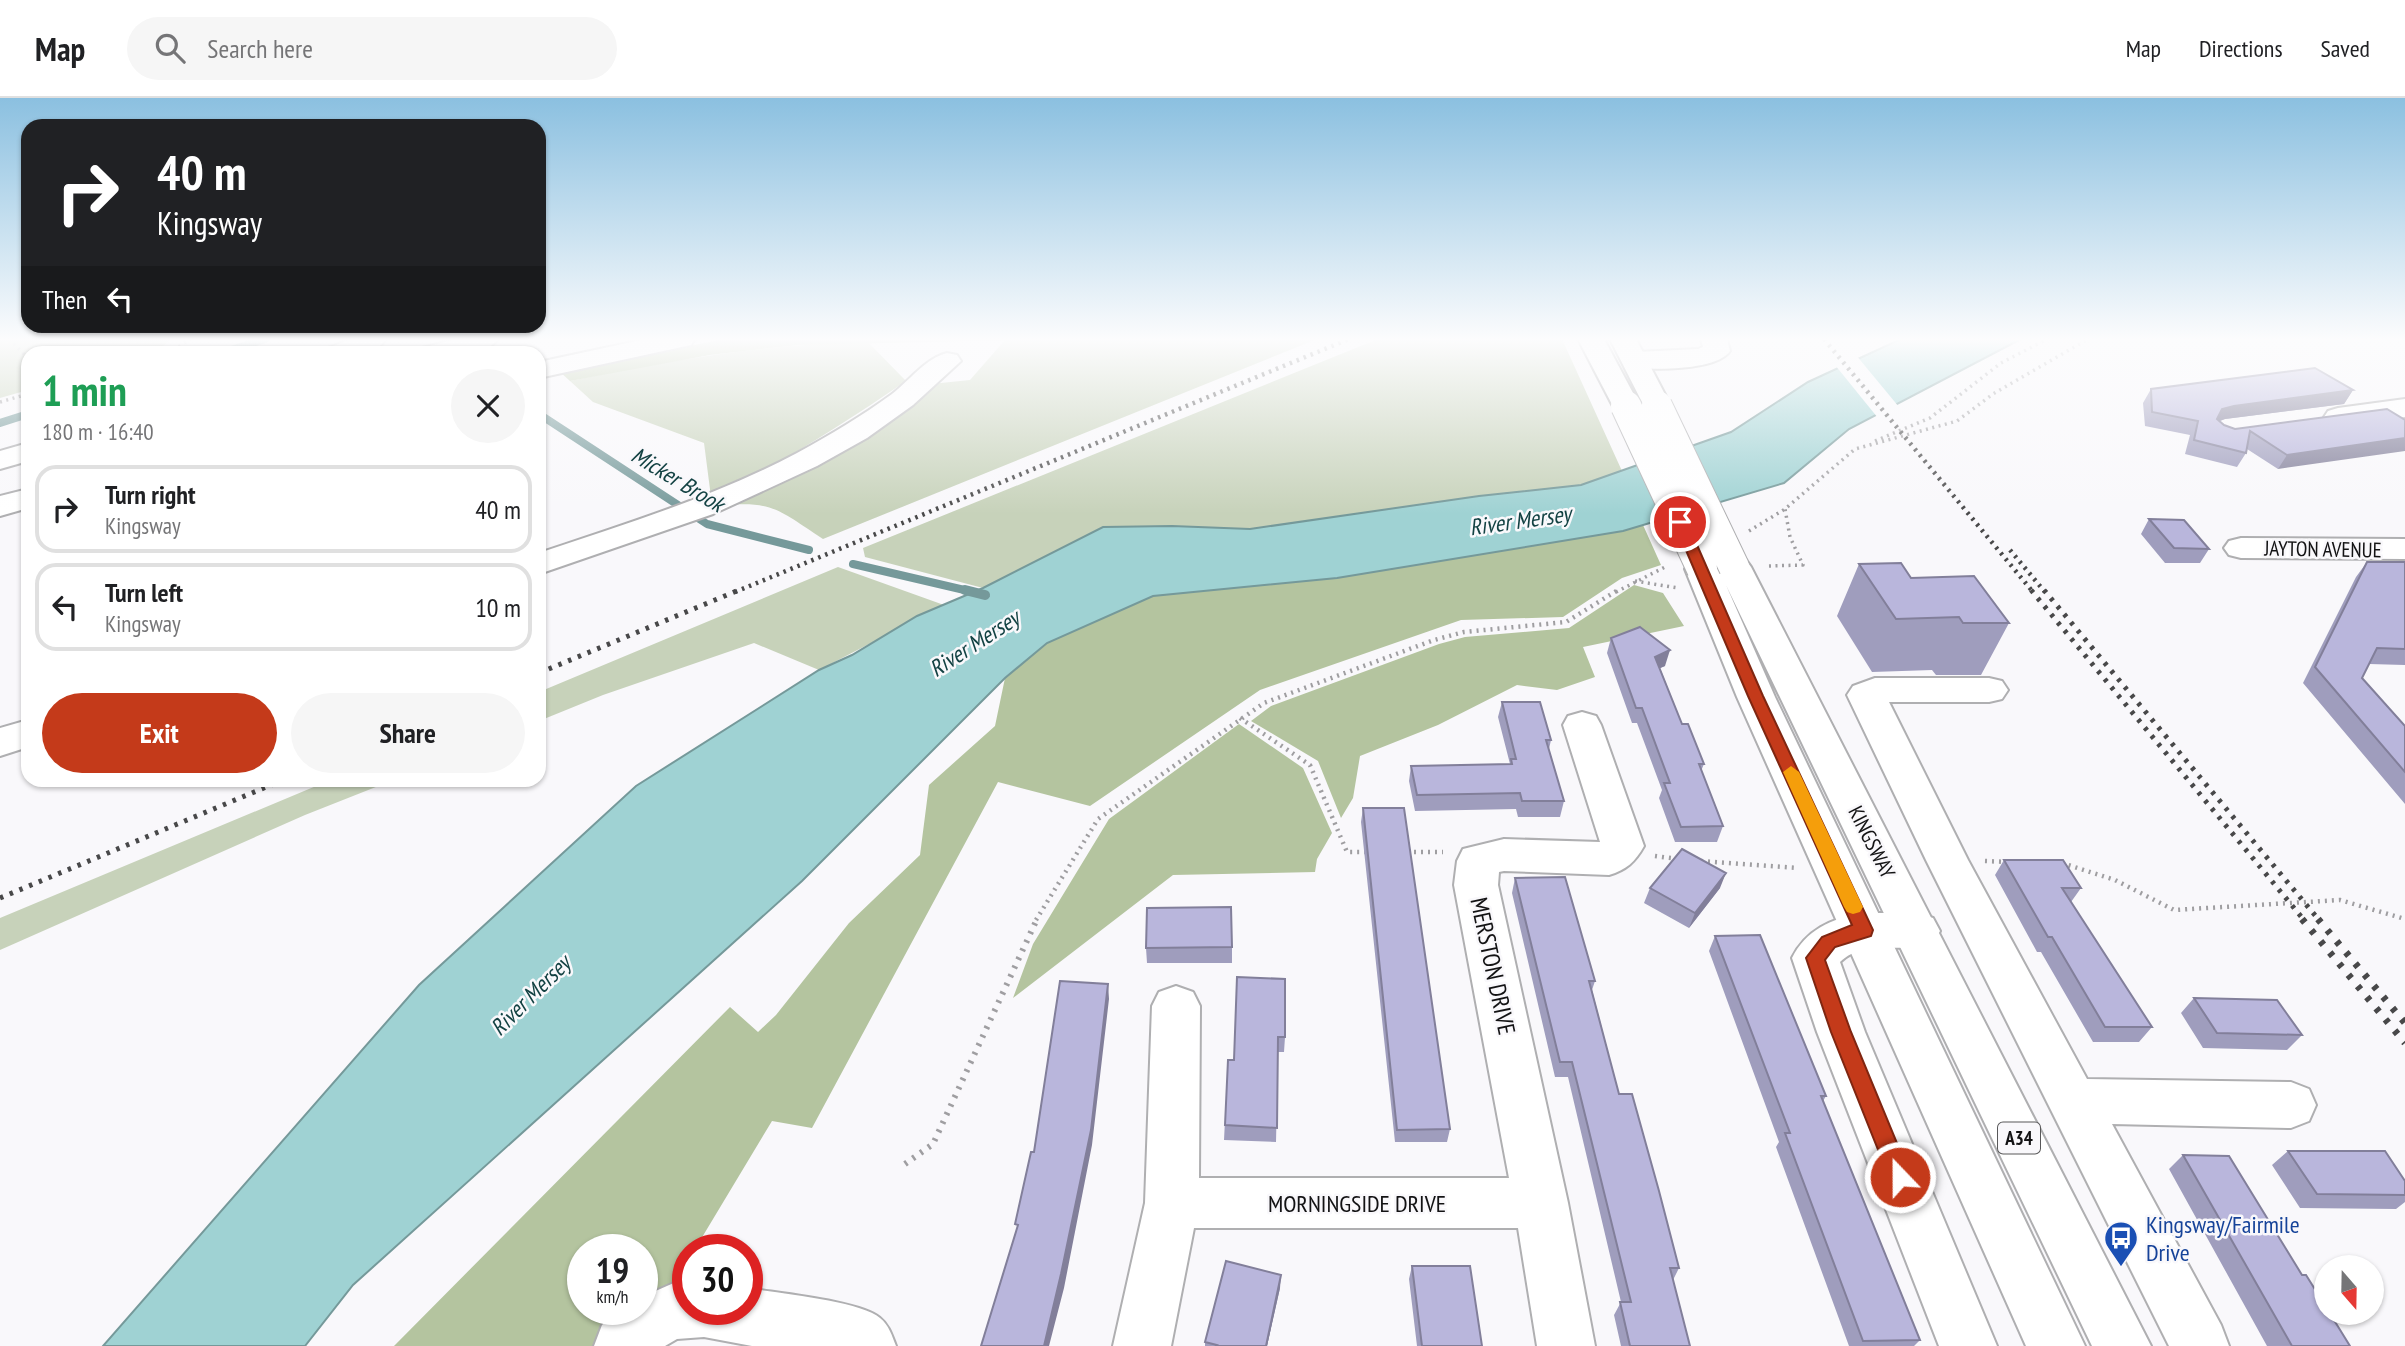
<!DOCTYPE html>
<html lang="en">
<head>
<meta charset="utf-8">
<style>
  :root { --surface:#fff; --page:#f6f6f6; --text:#202124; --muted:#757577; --line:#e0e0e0; --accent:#c43a1a }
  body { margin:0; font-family:"PT Sans Narrow",sans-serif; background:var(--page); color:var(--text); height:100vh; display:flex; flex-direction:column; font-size:26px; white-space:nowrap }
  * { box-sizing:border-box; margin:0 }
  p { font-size:23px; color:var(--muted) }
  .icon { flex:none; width:38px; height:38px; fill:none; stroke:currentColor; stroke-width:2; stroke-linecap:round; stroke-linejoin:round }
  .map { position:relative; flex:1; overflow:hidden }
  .drawer { position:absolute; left:21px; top:248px; width:525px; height:441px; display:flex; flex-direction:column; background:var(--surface); border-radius:21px; box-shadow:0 2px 5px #0004 }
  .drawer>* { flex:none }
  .top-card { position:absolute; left:21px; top:21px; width:525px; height:214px; border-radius:21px; box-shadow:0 2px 5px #0004; background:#202124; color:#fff; overflow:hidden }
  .needle { width:46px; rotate:160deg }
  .controls { position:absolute; left:2314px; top:1157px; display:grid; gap:14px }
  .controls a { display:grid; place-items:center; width:70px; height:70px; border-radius:50%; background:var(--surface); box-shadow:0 2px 5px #0004; font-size:35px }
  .speed { position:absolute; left:567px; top:1136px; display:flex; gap:14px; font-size:35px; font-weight:700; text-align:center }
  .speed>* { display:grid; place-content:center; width:91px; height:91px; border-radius:50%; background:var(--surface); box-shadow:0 2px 5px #0004; line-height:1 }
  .speed small { font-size:18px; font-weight:400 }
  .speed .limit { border:10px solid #d22; background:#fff; color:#111 }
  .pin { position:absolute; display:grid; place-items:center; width:60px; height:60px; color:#fff; margin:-30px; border:4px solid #fff; border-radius:50%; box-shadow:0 2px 7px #0007 }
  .me { position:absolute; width:77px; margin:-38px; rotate:338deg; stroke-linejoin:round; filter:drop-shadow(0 0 5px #0008) }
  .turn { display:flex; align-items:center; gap:24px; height:147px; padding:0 21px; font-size:32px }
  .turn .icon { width:91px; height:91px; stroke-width:2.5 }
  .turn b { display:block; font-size:49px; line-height:60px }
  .then { display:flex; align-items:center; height:66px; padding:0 21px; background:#0003; gap:14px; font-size:26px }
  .round { display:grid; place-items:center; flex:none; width:74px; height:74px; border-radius:37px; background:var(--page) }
  .head { display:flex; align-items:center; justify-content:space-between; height:119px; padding:0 21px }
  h1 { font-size:42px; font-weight:700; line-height:52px; color:#1e9e55 }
  .button { display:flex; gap:14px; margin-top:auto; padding:14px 21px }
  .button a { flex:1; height:80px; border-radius:42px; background:var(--accent); color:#fff; font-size:28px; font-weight:700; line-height:80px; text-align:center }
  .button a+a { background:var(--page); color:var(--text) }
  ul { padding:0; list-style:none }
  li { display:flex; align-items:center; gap:21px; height:88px; margin:0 14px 10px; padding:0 7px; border:4px solid var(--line); border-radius:21px }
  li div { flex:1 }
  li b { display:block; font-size:26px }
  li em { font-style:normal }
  header { display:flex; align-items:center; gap:42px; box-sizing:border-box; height:98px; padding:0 35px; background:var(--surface); border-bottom:2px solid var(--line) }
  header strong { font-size:33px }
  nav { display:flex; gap:38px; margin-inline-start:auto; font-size:24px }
  .search { width:490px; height:63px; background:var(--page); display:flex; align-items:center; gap:18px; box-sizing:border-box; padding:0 24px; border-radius:38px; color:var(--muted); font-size:26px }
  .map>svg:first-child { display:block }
  .green { fill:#c7d2ba }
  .forest { fill:#b4c49f }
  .water { fill:#9fd2d3; stroke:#75999a; stroke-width:2 }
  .pier { fill:#f9f8fb }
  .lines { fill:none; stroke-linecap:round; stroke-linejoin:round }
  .stream-far1 { stroke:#75999a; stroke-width:8 }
  .stream { stroke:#75999a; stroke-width:10 }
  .minor-casing { stroke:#afafb1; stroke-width:4 }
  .highway-casing { stroke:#afafb1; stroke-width:4 }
  .path-far2 { stroke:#9f9ea1; stroke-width:3.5; stroke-dasharray:2 4.5; stroke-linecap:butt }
  .path-far1 { stroke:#9f9ea1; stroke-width:4.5; stroke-dasharray:2 5; stroke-linecap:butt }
  .path { stroke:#9f9ea1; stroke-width:6; stroke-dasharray:2.5 7; stroke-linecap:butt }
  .minor { fill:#fff; fill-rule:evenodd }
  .highway { fill:#fff; fill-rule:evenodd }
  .rail-far2 { stroke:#484849; stroke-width:4.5; stroke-dasharray:2.5 5; stroke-linecap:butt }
  .rail-far1 { stroke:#484849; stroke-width:5; stroke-dasharray:3.5 7; stroke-linecap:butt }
  .rail { stroke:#484849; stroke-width:7; stroke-dasharray:4.5 10; stroke-linecap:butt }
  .highway-bridge-casing { stroke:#afafb1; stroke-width:32; stroke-linecap:butt }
  .highway-bridge { stroke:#fff; stroke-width:30 }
  .wall { fill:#9f9dbd }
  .shaded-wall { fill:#827f9a }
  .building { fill:#b9b6dc; stroke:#827f9a; stroke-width:2 }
  .route { fill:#c43a1a; stroke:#7f2611; stroke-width:2 }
  .slow { fill:#f59e0b }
  .labels { text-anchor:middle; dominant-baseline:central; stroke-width:5; stroke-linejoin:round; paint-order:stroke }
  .shield { fill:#f9f8fb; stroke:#585859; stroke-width:2 }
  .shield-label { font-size:19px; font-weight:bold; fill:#131314 }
  .street-label { font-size:21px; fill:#131314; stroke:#f9f8fb }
  .water-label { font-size:23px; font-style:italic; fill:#134243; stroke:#f9f8fb }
  .near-street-label { font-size:24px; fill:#131314; stroke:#f9f8fb }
  .near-transit-label { font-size:24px; fill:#164399; stroke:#f9f8fb; text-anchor:start }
</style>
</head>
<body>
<header>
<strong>Map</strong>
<div class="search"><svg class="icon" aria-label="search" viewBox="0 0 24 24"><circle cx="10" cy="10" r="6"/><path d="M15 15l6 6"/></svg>Search here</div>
<nav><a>Map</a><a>Directions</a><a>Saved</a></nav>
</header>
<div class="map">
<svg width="2405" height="1248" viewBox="0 0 2405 1248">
  <rect width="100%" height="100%" fill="#f9f8fb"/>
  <path class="green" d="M0 241H172L159 251 146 255 28 256V292L0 300Z
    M1317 241 823 441C777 411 773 402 716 408L931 286 970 282 1005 242Z
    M1378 241H1562L1622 373 1581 387 1479 398 1250 431 1172 428 1103 429 983 490 865 459 863 450Z
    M868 244 906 283C843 326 780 367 711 399L704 345 593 304 570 283C668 262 767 246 868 244Z
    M838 469 944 507 819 572 754 545 603 597 539 623V594Z
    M328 683H391L305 717 0 852V820Z"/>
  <path class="forest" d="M724 241H1065L798 247 710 257 570 283 560 274Z
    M1643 427 1661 467 1622 480 1563 519 1461 522 1260 592 1090 708 998 684 812 1030 772 1023 695 1151 688 1152C688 1180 665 1197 642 1210V1152H583V1211H611L615 1222 596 1248H394L730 909 758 934 776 917 849 825 920 757 929 687 995 628 1005 580 1047 545 1153 498 1337 480 1623 433Z
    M1634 487 1663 495 1684 528 1583 549 1595 579 1557 592 1517 587 1438 627 1360 658 1353 700 1341 720 1318 663 1251 623 1271 608 1439 546 1465 539 1569 530Z
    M1239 626 1303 670 1332 735 1317 761 1315 774 1173 777 1013 900 1033 846 1109 721Z"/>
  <path class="water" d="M1901 241H2021L1849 331 1784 385 1623 433 1337 480 1153 498 1047 545 1005 580 802 783 353 1187 305 1248H103L419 887 636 688 819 572 852 557 917 518 983 490 1103 429 1172 428 1250 431 1479 398 1581 387 1731 334 1808 284Z"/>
  <path class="pier" d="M1856 257 1899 309 1878 320 1835 267Z"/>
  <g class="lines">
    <path class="stream-far1" d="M219 256 265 241
      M539 316 707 426 809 452
      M0 325 28 316
      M853 466 973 494"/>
    <path class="stream" d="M965 492 985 497"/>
    <g class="minor-casing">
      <path id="minor" d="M1701 241H1727L1730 253C1717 273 1648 273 1626 268L1622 262 1626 256 1636 254 1698 251 1703 249Z
        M947 255 957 257 961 263 913 307 867 340 817 368 713 416 539 476V455C626 426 716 398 797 355 830 337 862 318 892 296 909 283 926 260 947 255Z
        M2405 301V319L2338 328 2328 325 2324 319 2328 313 2338 310Z
        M2241 440 2405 441V461L2241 460 2229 457 2224 450 2229 443Z
        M1875 580H1989L2002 583 2008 592 2002 601 1989 604H1889L1968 762 2087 981 2291 984 2309 991 2316 1007 2309 1023 2291 1030 2112 1026 2221 1227 2229 1248H2169L1926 762 1847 597 1853 588Z
        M1582 614 1596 618 1601 627 1644 748C1635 764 1626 772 1609 777L1504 773 1499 774 1498 787 1568 1105 1595 1248H1537L1518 1130H1194L1171 1248H1113L1145 1105 1152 908 1159 894 1176 888 1193 894 1200 908 1199 1080H1509L1454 787 1457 763 1463 751 1504 741 1600 744 1563 627 1568 618Z
        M28 622V649L0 658V630Z
        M1861 815H1917L1933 820 1940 833 1933 846C1902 856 1865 840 1840 864L1865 934 1997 1248H1939L1817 934 1792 860C1806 832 1831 821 1861 815Z
        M676 1184H688V1211H747V1190C776 1195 861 1203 880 1220 889 1227 892 1238 896 1248H752L704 1239 677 1241 665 1248H594L602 1227 620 1211H642V1199Z"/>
    </g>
    <g class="highway-casing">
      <path id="highway" d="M351 241H386C373 260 345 256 325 256L328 250Z
        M456 241H498C486 259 439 256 419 256L422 250Z
        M646 241H695L691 247 539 280V264Z
        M1578 241H1604L1640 308 1636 314 1626 317 1616 314Z
        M1610 241H1636L1671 308 1667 314 1657 317 1647 314Z
        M28 345V363L0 371V353Z
        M28 391V410L0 418V398Z
        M1734 459 1746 462 1751 469 2151 1248H2092L1726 487 1775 599 2085 1248H2026L1737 599 1685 471 1690 464 1702 461 1714 464 1717 469 1722 462Z"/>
    </g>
    <path class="path-far2" d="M9 241 28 260
      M168 256 190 241
      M0 304 28 296
      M1875 343 1930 320 2001 265 2047 241
      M1749 433 1785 411 1855 351 1957 323 1993 296 2088 241
      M1769 468 1803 467 1790 439 1785 411
      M1635 483 1678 490
      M1616 494 1667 468"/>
    <path class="path-far1" d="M1240 620 1310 667 1347 754H1370
      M1407 754H1443
      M1655 758 1678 761
      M1701 763 1797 770
      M1985 763 2008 764
      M2062 765 2115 782 2174 812 2340 802 2405 821
      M1036 822 1098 721 1264 605 1434 542 1464 534 1566 524 1618 492"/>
    <path class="path" d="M905 1066 933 1046 1037 821"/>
    <use href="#minor" class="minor"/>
    <use href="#highway" class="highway"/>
    <path class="rail-far2" d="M1824 241 2033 494
      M2010 452 2045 494
      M735 494 1349 241"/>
    <path class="rail-far1" d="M2031 492 2304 822
      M2044 492 2319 822
      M539 575 739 492
      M0 800 283 682"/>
    <path class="rail" d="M2302 821 2405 945
      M2318 821 2405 925"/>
    <g class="highway-bridge-casing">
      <path id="highway-bridge" d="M1626 308 1702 471
        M1657 308 1734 469"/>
    </g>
    <use href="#highway-bridge" class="highway-bridge"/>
  </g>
  <path class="wall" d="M2151 291 2353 292 2344 306 2225 321 2220 323 2224 327 2235 331 2387 311 2278 371 2247 351 2246 355 2237 369 2185 356 2190 337 2145 328 2143 305Z
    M2149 421 2209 451 2200 465H2165L2141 436Z
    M2367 464H2405V567L2369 566 2362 580 2405 628V706L2303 585 2356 479Z
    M1859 466 1911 480 2009 525 1981 577H1936L1932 572 1872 574 1837 518Z
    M1611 540 1665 568 1660 570 1682 626 1704 666 1701 673 1723 728 1717 744H1675L1659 700 1662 692 1637 625H1632L1607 555Z
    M1502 604 1551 642 1549 651 1564 703 1560 719H1518L1516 711 1415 713 1409 683 1411 668 1510 666 1498 619Z
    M1363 710 1450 1031 1447 1044H1395L1361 724Z
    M2004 762 2081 790 2071 804 2152 929 2139 944H2093L2041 854H2037L1995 777Z
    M1515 780 1595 883 1592 892 1619 996 1679 1170 1673 1182 1690 1248H1621L1614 1217 1621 1204 1568 979H1555L1512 795Z
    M1650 790H1720L1689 830 1644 805Z
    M1715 838 1826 998 1823 1003 1920 1242 1914 1248H1849L1776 1049 1779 1044 1709 853Z
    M1232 849V865H1147L1146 850Z
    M1237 879 1285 939 1284 954H1278L1276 1044 1224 1042 1228 962H1234Z
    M2194 900 2302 937 2287 952 2203 950 2181 915Z
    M2288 1053 2405 1083V1104L2396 1111 2300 1110 2272 1067Z
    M2183 1057 2302 1177 2350 1248H2267L2169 1071Z
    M1412 1168 1482 1248H1417L1409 1181Z
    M1280 1190 1267 1248H1205V1244Z"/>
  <path class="shaded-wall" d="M2353 292 2344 306 2225 321 2214 325 2222 311 2234 308Z
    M2405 340V353L2278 371 2287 357Z
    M1670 552 1665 568 1651 574 1655 559Z
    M1726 775 1720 790 1689 830 1695 815Z
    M1108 886 1109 901 1092 1047 1064 1190 1049 1248H1044Z
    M1281 1177 1280 1190 1267 1248H1266Z"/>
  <path class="building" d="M2315 270 2353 292 2234 308 2222 311 2217 321 2224 327 2235 331 2387 311 2405 322V340L2287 357 2250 333 2246 355 2194 342 2198 323 2152 314 2151 291Z
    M2149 421 2184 422 2209 451 2174 450Z
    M2367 464H2405V551L2377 550 2362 580 2405 628V674L2315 569Z
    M1901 465 1911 480 1974 478 2009 525H1963L1959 519 1896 521 1859 466Z
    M1640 529 1670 552 1655 559 1682 626H1688L1704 666H1699L1723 728 1681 729 1664 685H1670L1642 610H1636L1611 540Z
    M1502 604H1540L1551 642H1546L1564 703H1522L1520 695 1417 697 1411 668 1512 666 1511 661H1516Z
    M1363 710H1404L1450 1031 1397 1032Z
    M1682 751 1726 775 1695 815 1650 790Z
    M2004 762H2063L2081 790H2062L2152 929H2105L2052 839H2048Z
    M1565 779 1595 883H1589L1619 996H1632L1659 1093 1679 1170H1670L1690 1248H1630L1620 1204H1631L1572 964H1560L1515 780Z
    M1231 809 1232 849 1146 850 1147 810Z
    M1760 837 1826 998H1821L1920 1242 1863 1243 1785 1035H1790L1715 838Z
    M1237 879 1285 881V939H1278L1277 1030 1225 1027 1228 962H1234Z
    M1060 883 1108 886 1091 1032 1061 1176 1044 1248H981L1018 1127 1015 1126 1031 1054H1034Z
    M2194 900 2277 902 2302 937 2217 935Z
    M2288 1053H2385L2405 1083V1097L2317 1096Z
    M2183 1057 2229 1058 2302 1177H2306L2326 1209V1214H2329L2350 1248H2292Z
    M1226 1163 1281 1177 1266 1248H1216L1217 1247 1205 1244Z
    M1412 1168H1470L1482 1248H1422Z"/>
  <linearGradient id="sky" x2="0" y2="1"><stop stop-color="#8bc0e0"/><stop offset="0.58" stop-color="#fcfcfd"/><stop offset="1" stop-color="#fcfcfd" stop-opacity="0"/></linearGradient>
  <rect width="2405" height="416" fill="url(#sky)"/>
  <path class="route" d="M1680 420 1687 424 1763 598 1873 832 1871 838 1835 849 1825 862 1851 934 1911 1079 1908 1086 1900 1089 1892 1086 1889 1079 1831 934 1806 860 1822 839 1852 827 1748 598 1674 424Z"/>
  <path class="slow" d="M1791 668 1799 674 1863 809 1860 814 1853 816 1847 814 1844 809 1783 674Z"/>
  <defs>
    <g id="bus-pin" transform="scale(1.75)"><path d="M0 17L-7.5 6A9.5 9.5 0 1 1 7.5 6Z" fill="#1a4fb4" stroke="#f9f8fb"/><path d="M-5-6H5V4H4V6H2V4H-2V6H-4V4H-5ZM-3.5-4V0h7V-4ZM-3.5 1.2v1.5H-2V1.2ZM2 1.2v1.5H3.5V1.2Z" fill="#fff"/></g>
  </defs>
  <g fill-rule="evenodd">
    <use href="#bus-pin" x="2121" y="1140"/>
  </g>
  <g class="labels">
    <rect class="shield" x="1998" y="1024.5" width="42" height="31" rx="5"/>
    <g class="shield-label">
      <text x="2019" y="1040">A34</text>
    </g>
    <g class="street-label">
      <text transform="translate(2323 451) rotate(1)">JAYTON AVENUE</text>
      <text transform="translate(1872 744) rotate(63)">KINGSWAY</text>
    </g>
    <g class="water-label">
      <text transform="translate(678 381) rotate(31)">Micker Brook</text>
      <text transform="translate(1520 422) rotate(-8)">River Mersey</text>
      <text transform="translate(974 545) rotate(-33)">River Mersey</text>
      <text transform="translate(530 897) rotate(-45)">River Mersey</text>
    </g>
    <g class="near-street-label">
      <text transform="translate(1493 868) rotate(78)">MERSTON DRIVE</text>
      <text x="1357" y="1105">MORNINGSIDE DRIVE</text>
    </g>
    <g class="near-transit-label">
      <text x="2146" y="1126">Kingsway/Fairmile<tspan x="2146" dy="28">Drive</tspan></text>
    </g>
  </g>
</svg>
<div class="controls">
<a><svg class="needle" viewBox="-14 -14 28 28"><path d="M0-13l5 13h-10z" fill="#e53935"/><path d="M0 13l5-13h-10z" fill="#757577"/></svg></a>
</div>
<div class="speed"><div>19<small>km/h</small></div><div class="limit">30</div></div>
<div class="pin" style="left:1680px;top:424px;background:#d93025"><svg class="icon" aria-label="arrive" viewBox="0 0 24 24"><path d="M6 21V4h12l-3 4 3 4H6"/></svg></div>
<svg class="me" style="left:1900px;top:1079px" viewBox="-20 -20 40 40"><circle r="17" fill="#c43a1a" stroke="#fff" stroke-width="3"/><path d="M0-11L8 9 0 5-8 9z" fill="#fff"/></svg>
<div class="top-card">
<div class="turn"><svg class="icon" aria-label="right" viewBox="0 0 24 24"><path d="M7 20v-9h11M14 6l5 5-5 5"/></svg><div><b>40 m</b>Kingsway</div></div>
<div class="then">Then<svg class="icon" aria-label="left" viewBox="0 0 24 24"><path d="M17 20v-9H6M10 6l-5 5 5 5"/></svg></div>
</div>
<section class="drawer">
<div class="head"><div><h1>1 min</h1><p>180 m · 16:40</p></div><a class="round"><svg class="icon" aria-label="close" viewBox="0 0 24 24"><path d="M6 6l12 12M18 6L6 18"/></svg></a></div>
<ul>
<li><svg class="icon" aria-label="right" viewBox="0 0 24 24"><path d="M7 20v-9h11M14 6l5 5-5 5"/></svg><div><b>Turn right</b><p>Kingsway</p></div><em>40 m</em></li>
<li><svg class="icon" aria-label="left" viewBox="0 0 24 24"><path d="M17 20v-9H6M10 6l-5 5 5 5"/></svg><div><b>Turn left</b><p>Kingsway</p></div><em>10 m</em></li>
</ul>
<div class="button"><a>Exit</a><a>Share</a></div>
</section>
</div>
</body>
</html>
